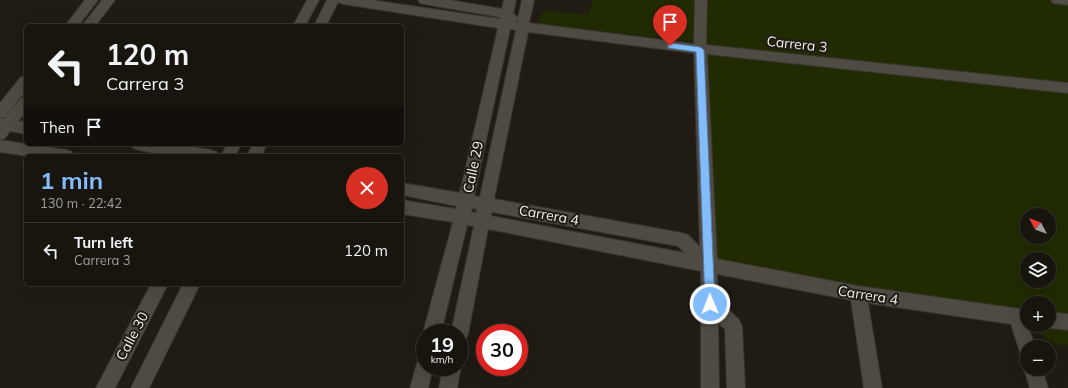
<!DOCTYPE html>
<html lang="en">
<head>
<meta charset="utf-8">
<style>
  :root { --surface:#18150f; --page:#25221d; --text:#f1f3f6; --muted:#9f9f9e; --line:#36342f; --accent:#82bcfa }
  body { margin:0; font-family:Mulish,sans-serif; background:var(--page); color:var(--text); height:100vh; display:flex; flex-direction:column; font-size:15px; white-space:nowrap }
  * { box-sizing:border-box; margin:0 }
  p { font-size:13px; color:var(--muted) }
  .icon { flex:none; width:22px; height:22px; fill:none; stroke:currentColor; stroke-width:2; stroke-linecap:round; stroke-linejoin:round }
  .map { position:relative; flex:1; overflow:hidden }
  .panel { position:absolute; left:24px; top:154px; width:380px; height:132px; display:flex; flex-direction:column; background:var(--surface); border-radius:6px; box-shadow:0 4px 16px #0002,0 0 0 1px var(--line) }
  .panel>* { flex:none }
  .banner { position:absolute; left:24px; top:24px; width:380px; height:122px; border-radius:6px; box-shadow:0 4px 16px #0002,0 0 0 1px var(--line); background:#18150f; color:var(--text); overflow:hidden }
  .needle { width:26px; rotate:311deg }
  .tools { position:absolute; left:1020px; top:208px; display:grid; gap:8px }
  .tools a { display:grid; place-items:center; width:36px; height:36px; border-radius:50%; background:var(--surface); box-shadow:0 4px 16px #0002,0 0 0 1px var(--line); font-size:20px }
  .speed { position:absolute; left:416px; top:324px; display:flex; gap:8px; font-size:20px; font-weight:700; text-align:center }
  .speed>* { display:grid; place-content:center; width:52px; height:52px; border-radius:50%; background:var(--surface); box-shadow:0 4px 16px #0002,0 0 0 1px var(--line); line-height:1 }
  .speed small { font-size:10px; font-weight:400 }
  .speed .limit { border:6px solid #d22; background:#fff; color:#111 }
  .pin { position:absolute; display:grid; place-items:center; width:34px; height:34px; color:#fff; margin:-41px -17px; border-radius:50% 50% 50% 0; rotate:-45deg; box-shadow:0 0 4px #0007 }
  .pin .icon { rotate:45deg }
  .me { position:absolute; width:44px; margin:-22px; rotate:359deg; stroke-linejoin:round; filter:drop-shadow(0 0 3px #0008) }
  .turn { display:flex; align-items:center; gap:14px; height:84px; padding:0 16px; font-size:18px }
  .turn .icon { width:52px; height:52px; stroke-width:2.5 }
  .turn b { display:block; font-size:28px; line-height:34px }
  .then { display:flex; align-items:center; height:38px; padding:0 16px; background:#0003; gap:8px; font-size:15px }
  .round { display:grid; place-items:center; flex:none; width:42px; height:42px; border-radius:21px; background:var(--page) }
  .headline { display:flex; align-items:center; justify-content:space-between; height:68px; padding:0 16px }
  h1 { font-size:24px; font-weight:700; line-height:30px; color:var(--accent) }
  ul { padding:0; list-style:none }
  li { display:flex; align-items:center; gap:12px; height:56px; padding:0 16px; border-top:1px solid var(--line) }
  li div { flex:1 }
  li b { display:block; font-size:15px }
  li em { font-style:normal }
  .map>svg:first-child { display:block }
  .green { fill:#212b01; fill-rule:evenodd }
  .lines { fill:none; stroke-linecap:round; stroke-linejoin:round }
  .street-casing { stroke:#383530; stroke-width:2 }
  .street { fill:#504b42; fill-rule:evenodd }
  .route { fill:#82bcfa; stroke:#547aa2 }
  .labels { text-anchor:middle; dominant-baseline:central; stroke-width:4; stroke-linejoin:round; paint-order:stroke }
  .street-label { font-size:14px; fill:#f2efea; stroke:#201c14 }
</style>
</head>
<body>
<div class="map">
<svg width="1068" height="388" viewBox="0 0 1068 388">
  <rect width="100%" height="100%" fill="#201c14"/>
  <path class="green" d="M593 0H1068V345L1054 344 1017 318 703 268 704 178 692 41 538 24 542 11 588 14ZM1027 215H1049V237H1027ZM1027 259H1049V281H1027ZM1027 303H1049V325H1027Z"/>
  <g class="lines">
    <g class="street-casing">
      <path id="street" d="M85 0H98L78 26H65Z
        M102 0H115L95 26H82Z
        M307 0H319L305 26H293Z
        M327 0H371L500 19V17L424 4 420 3 418 0H449L502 9 504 0H516L513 13 518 18 515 21 517 22 522 0H534L529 23 694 44 695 0H707L706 45 1068 83V93L707 54 717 259 858 286 1027 310V325H1030L1028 326 1035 347H1027V358L1021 355 1011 324 868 303 882 388H864L851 300 717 274 718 299 739 320 742 326 745 388H727L725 329 718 323 719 388H701V271L488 229 468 334 465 340 459 342V333H451L474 226 467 225 441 333H425V337L423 333 453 222 402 214V200L456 209 457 206 402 195V183L460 193 498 28 343 4 338 2 326 26H314ZM510 29 516 30 480 197 474 196ZM528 32 694 53 700 247 688 235 682 233 494 199ZM472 208 477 209 476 213 471 212ZM492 212 678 246 685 253 491 216Z
        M1051 0H1068V5L1053 3Z
        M26 76V90L5 117 0 118V103L21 77Z
        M26 97V112L18 121 26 122V134L10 131 5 138 0 140V118L4 119 21 98Z
        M0 140 67 150 72 152 74 156H28L0 152Z
        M131 144H174L211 150 216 152 218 156H175L138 150 133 148Z
        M227 144H241L235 156H221Z
        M253 144H267L261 156H247Z
        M151 284H168L115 388H96Z
        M183 284H200L149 388H131Z
        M1049 312 1068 314V330L1049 328 1043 326 1049 325Z
        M425 354V367H433L428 388H410L419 357Z
        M459 363 461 367 457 388H439L443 367H459Z
        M1027 363V369H1042L1048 388H1030L1024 369Z"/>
    </g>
    <use href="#street" class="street"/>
  </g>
  <path class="route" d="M670 43 700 47 704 50 715 304 713 307 710 308 706 307 705 304 696 52 668 48V44Z"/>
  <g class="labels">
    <g class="street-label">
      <text transform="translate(797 44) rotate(6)">Carrera 3</text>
      <text transform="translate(473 167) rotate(-78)">Calle 29</text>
      <text transform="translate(549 215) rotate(10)">Carrera 4</text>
      <text transform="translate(868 295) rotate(9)">Carrera 4</text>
      <text transform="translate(132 336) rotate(-62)">Calle 30</text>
    </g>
  </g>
</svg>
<div class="tools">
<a><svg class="needle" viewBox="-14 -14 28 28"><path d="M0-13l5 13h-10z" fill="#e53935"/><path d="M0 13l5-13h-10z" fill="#9f9f9e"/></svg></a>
<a><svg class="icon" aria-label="layers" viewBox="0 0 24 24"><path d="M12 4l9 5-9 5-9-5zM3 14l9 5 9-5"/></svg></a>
<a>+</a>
<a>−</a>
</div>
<div class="speed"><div>19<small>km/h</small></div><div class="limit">30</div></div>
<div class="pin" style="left:670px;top:46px;background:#d93025"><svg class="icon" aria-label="arrive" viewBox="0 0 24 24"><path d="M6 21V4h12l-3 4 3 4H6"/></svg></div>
<svg class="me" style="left:710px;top:304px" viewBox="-20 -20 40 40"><circle r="17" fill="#82bcfa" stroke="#fff" stroke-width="3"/><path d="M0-11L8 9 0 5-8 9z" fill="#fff"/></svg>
<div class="banner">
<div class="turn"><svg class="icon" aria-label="left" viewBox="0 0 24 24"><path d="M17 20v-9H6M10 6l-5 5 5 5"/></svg><div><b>120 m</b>Carrera 3</div></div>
<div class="then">Then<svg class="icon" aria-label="arrive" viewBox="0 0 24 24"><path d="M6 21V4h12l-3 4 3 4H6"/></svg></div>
</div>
<section class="panel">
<div class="headline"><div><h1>1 min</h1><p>130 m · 22:42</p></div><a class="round" style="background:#d93025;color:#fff"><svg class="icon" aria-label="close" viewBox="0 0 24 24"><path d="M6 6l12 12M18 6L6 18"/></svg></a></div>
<ul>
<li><svg class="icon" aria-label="left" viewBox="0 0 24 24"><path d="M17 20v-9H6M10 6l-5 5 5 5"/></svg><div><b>Turn left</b><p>Carrera 3</p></div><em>120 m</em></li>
</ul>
</section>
</div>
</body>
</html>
